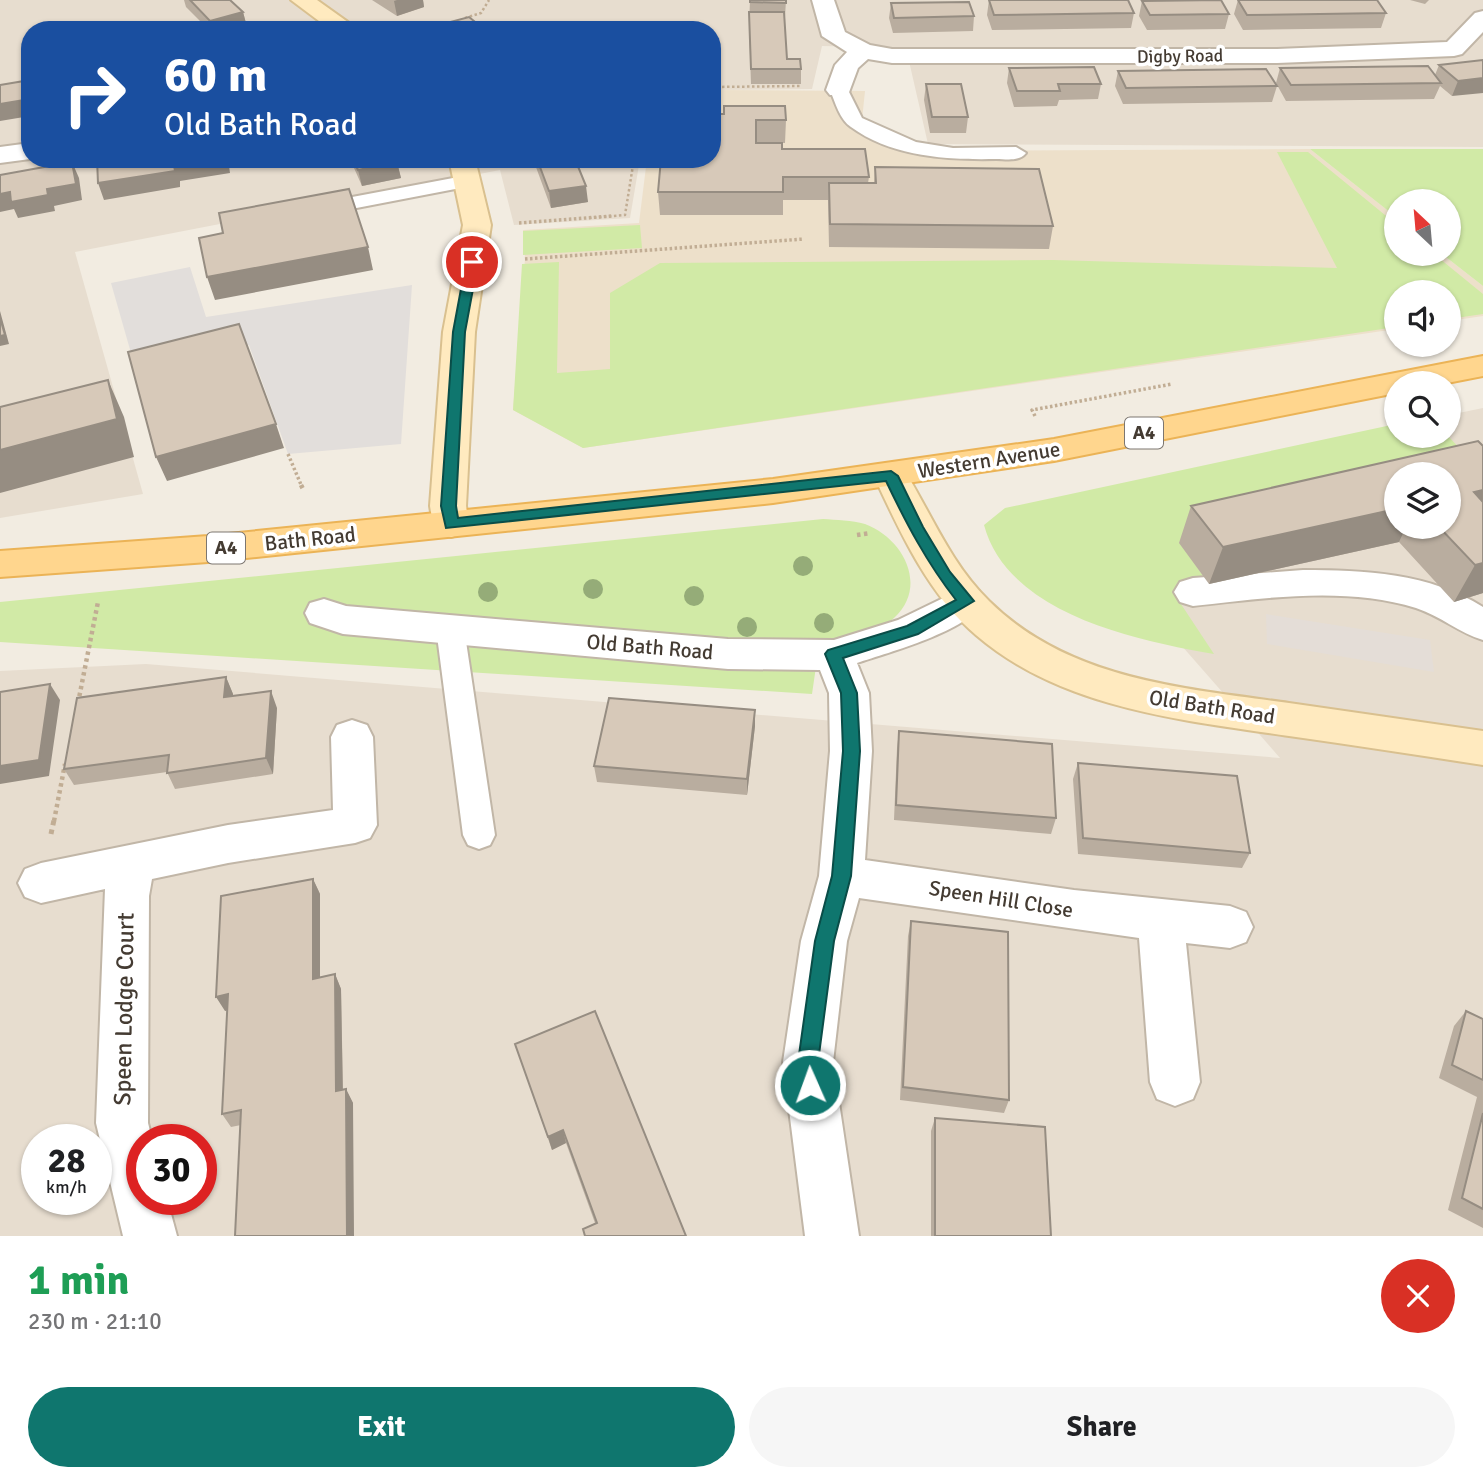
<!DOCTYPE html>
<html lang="en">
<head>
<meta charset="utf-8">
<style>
  :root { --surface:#fff; --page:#f6f6f6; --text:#202124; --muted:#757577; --accent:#0f766e }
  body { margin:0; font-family:Signika,sans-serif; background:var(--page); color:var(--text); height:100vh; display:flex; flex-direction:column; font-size:26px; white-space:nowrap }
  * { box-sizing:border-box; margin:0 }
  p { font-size:23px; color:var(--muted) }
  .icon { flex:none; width:38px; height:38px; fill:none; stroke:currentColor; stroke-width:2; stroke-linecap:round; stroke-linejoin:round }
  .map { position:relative; height:1236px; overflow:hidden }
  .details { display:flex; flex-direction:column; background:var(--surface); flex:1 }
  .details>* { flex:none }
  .hud { position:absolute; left:21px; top:21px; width:700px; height:147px; border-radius:28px; box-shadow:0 2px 5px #0004; background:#1a4fa0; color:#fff; overflow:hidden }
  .needle { width:46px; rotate:334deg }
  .controls { position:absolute; left:1384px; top:189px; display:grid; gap:14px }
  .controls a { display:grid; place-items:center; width:77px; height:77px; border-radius:50%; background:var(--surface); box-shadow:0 2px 5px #0004; font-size:35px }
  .speed { position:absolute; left:21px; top:1124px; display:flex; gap:14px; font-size:35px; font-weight:700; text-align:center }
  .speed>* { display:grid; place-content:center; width:91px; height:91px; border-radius:50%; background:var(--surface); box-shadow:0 2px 5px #0004; line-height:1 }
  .speed small { font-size:18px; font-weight:400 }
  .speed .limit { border:10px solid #d22; background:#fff; color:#111 }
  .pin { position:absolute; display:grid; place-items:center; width:60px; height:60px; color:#fff; margin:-30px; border:4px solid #fff; border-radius:50%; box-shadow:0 2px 7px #0007 }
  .me { position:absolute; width:77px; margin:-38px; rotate:358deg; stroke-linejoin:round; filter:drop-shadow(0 0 5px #0008) }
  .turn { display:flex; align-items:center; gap:24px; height:147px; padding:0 28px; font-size:32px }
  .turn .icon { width:91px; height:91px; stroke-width:2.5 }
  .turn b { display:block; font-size:49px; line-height:60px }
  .round { display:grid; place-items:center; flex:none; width:74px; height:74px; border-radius:37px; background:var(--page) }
  .head { display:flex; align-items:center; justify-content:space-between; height:119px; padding:0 28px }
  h1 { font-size:42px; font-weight:700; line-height:52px; color:#1e9e55 }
  .primary-button { display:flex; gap:14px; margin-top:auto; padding:14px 28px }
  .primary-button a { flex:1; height:80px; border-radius:42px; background:var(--accent); color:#fff; font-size:28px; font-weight:700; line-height:80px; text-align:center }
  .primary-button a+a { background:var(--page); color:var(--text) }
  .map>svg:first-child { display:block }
  .residential { fill:#e7ddcf; fill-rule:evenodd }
  .industrial { fill:#e4ddd7 }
  .education { fill:#ede0ca }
  .green { fill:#d1eaa6 }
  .parking { fill:#e2dedb }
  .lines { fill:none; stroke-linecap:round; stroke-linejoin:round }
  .lane-casing { stroke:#c1b6a7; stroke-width:4 }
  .street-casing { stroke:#c1b6a7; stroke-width:4 }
  .secondary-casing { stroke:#d9c08f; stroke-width:4 }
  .primary-casing { stroke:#ebb356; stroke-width:4 }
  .path-far3 { stroke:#c1ad94; stroke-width:2.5; stroke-dasharray:2.5 2.5; stroke-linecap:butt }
  .path-far2 { stroke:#c1ad94; stroke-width:3.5; stroke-dasharray:2.5 2.5; stroke-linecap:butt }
  .path-far1 { stroke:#c1ad94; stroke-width:4.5; stroke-dasharray:3.5 3.5; stroke-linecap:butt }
  .path { stroke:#c1ad94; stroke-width:5; stroke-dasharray:4.5 4.5; stroke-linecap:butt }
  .lane { fill:#fff; fill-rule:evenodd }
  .street { fill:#fff; fill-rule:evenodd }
  .secondary { fill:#ffeabf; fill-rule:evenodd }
  .primary { fill:#ffd68e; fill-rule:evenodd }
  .tree { fill:#95ac78 }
  .wall { fill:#b9ad9f; fill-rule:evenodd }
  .shaded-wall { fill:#968d82 }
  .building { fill:#d7c9b9; stroke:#968d82; stroke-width:2 }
  .route { fill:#0f766e; stroke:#0a4d48; stroke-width:2 }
  .labels { text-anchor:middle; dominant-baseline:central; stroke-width:7; stroke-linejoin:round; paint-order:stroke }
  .far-street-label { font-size:18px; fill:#443b32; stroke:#fff }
  .shield { fill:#fff; stroke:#7c7670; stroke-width:2 }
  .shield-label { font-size:19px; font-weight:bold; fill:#443b32 }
  .street-label { font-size:21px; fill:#443b32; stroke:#fff }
  .near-street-label { font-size:24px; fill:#443b32; stroke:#fff }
</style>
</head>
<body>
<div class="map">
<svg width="1483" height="1236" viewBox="0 0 1483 1236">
  <rect width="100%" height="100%" fill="#f2ece1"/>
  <path class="residential" d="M0 0H1483V147L928 144 906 48 822 46 812 89 712 90V30H30V159H640L630 218 514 225 500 170 75 252 143 494 0 518Z
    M1483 408V1236H0V671L146 664 1280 758 1053 499 1396 436H1449V415ZM1396 474H1449V527H1396ZM37 1139H96V1199H37ZM142 1139H201V1199H142Z"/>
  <path class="industrial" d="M1266 614 1430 640 1434 672 1267 644Z"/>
  <path class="education" d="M712 90 865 91 862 120 931 151 1310 149 1396 217V254H1442L1483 286V316L1449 321V292H1396V329L583 448 513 410 525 259 523 230 639 223 647 159H712Z"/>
  <path class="green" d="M1310 149H1483V286L1442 254H1449V201H1396V217Z
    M1277 152H1308L1396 224V254H1434L1483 294V314L1449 319V292H1396V327L583 448 513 410 522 264 559 262 557 373 610 369V293L660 263 1053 260 1337 268Z
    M640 225 642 248 523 255V231Z
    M1396 424V436H1448L1483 473 1396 474V493L1179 542 1209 584 1173 592 1214 654C1135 640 1008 614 984 525L1005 508Z
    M823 519C836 520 852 520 865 524 903 538 929 586 894 618 875 635 843 641 819 646L812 694 0 642V602Z"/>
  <path class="parking" d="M190 267 206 317 412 285 401 444 288 454 249 345 137 374 111 283Z"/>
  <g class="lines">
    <g class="lane-casing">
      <path id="lane" d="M839 85 848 90 862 118 916 142 953 148 1016 147 1026 153C1019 162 1006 159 996 159 947 160 892 157 851 127 840 120 835 102 830 90Z
        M469 175 479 181 476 185 315 216 305 210 315 204Z
        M450 617 460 621 464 628 495 835 490 845 479 849 468 845 463 835 436 628 440 621Z"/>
    </g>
    <g class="street-casing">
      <path id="street" d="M812 0H834L845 32 870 45 892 49H1277L1447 42 1475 13 1483 11V32L1462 54 1454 56 1277 63H892L868 59 858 68 848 95H830L826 90 835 65 847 52 822 36Z
        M30 143V159L0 163V147Z
        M1303 570C1364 570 1430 573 1483 607V640C1459 633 1441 616 1416 608 1346 586 1264 598 1193 606L1180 602 1174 592 1180 582 1193 578Z
        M966 587 979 591 985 601C968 631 890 652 857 663L869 693 872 751 865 860 1074 890 1230 906 1246 912 1253 927 1246 942 1230 948 1186 943 1200 1082 1193 1099 1175 1106 1157 1099 1150 1082 1139 938 859 898 847 941 833 1062 859 1236H805L783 1062 801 941 819 876 830 751 829 693 820 670 728 669 343 634 310 623 305 613 310 603 324 599 346 606 728 639 834 640 898 620Z
        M352 720 367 725 373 737 377 825 370 838 355 843 228 863 152 879 149 896 148 1123 152 1139H142V1199H167L177 1236H123L96 1123 105 889 41 903 25 897 18 883 25 869 41 863 228 825 333 810 331 737 337 725Z"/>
    </g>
    <g class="secondary-casing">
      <path id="secondary" d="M291 0H317L359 30H331Z
        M449 159H475L491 225 475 332 466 506 469 524 464 533 451 537 438 533 433 524 430 506 443 332 463 225Z
        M891 464 903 468C931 513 950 563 989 601 1069 680 1183 688 1289 703 1354 712 1418 722 1483 731V765C1418 755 1354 745 1289 736 1182 720 1062 709 976 635 928 594 900 532 874 476L879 468Z"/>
    </g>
    <g class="primary-casing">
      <path id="primary" d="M1483 356V376L1447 383H1396V393L1054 461 773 503 208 562 0 577V551L208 536 773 479 1054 439Z"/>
    </g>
    <path class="path-far3" d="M465 18 481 13 489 0
      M428 30 444 25
      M712 87 801 86
      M589 218 625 215 634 159"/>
    <path class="path-far2" d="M519 223 612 216
      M525 259 804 239
      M1035 416 1032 410 1172 384
      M288 454 302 487"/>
    <path class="path-far1" d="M301 485 303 489
      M857 535 870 533
      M78 703 98 602
      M54 821 65 764"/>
    <path class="path" d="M51 834 54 820"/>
    <use href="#lane" class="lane"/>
    <use href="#street" class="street"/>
    <use href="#secondary" class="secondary"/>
    <use href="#primary" class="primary"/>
  </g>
  <g class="tree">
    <circle cx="803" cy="566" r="10"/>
    <circle cx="593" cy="589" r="10"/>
    <circle cx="488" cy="592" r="10"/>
    <circle cx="694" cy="596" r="10"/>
    <circle cx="824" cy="623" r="10"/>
    <circle cx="747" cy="627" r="10"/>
  </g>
  <path class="wall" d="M184 0H230L243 12 247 27 237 30H209L186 7Z
    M372 0H423L424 7 397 16Z
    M750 0H786L785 17H784L787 59 801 69V84H751L749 27Z
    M989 0 1134 13 1131 28 992 30 987 15Z
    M1238 0 1386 13 1381 28 1243 30 1234 14Z
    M1410 0H1429L1425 4Z
    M1142 1 1229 14 1225 29 1147 30 1139 16Z
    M891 3 974 16 973 31 893 33 889 18Z
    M1483 60 1452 96 1440 86 1434 99 1286 101 1276 83 1280 68 1435 75 1439 65Z
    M1009 68 1101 84 1098 99 1059 100 1057 106 1014 107 1007 83Z
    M1118 71 1277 86 1272 102 1123 104 1115 86Z
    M926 84 968 117 966 133H930L924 100Z
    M712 114 786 120 785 143 756 142V143L782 149 869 177 868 183H874L875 167 1053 226 1049 249 829 247 828 200H783V215H660L658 192Z
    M350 159H396L401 178 362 186Z
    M533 159H575L588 202 551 208Z
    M1483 446V593L1454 602 1399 542 1209 584 1179 543 1191 506ZM1396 474 1449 527H1396Z
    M226 677 233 694V696L277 708 273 774 175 789 167 772 74 785 64 769Z
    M755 710V726L747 795 597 782 594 766Z
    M899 731 1056 818 1051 834 894 820 897 748Z
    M1078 763 1250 853 1242 868 1078 854 1073 779Z
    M313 879 320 894V977L335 974 341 989 343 1090 346 1089 353 1103 231 1127 222 1114 227 1010 225 1011Z
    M911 921 1009 1100 1004 1113 900 1100 908 936Z
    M1466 1011 1483 1019V1228L1448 1210 1477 1097 1439 1078 1454 1026Z
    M515 1044 686 1236H585L583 1229 595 1223 566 1143 552 1150Z
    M935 1118 1051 1236H931V1131Z"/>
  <path class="shaded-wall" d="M397 0H423L424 7 397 16 394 1Z
    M243 12 247 27 237 30H213L210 21Z
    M1483 78V93L1452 96 1458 81Z
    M30 99V116L0 121V104Z
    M211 159H228L230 173 180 181V187L104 200 98 183 174 165Z
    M72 162 79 178 82 200 54 206 55 211 18 218 14 209 0 212V194L10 192 47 189Z
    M397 162 401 178 362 186 358 170Z
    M586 186 588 202 551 208 549 191Z
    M368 247 373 270 215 300 207 277Z
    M0 311 9 344 0 346Z
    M108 380 124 417 134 457 0 493V450Z
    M276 424 284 448 167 481 156 457Z
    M1483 490V523L1474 492Z
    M1396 509V527H1406L1399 542 1209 584 1223 547Z
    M1483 563V593L1454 602 1475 565Z
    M226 677 233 694 232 714 224 697Z
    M50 684 60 700 49 776 0 784V766Z
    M271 691 277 708 273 774 266 758Z
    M755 710V726L747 795V779Z
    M313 879 320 894V993L313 979Z
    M335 974 341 989 343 1105 336 1091Z
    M228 994 236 1008 225 1011 216 997Z
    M346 1089 353 1103 354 1236H347Z
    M563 1130 566 1143 552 1150 548 1137Z"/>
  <path class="building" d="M190 0H230L243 12 210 21Z
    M750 0H786V3L750 2Z
    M989 0H1128L1134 13 994 15Z
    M1221 0 1229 14 1150 15 1142 1Z
    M1238 0H1377L1386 13 1247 15Z
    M969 2 974 16 894 18 891 3Z
    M749 12H784L787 59H800L801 69H751Z
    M469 17 485 30H445L439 25Z
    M262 23 270 30H238Z
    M1483 60V78L1458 81 1439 65Z
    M1428 66 1441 83 1291 85 1280 68Z
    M1094 67 1101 84H1058L1060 91H1017L1009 68Z
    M1266 69 1277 86 1126 88 1118 71Z
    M30 80V99L0 104V85Z
    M926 84H961L968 117H932Z
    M724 106H785L786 120H756V143H782V149H865L869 177H783V192H658L661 159H712V114H724Z
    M97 159H211L174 165 175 171 98 183Z
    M353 159H396L397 162 358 170Z
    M537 159H575L586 186 549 191Z
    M72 162 76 184 47 189 48 195 11 202 10 192 0 194V175Z
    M875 167 1039 169 1053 226 830 224 829 183H876Z
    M349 189 368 247 207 277 199 238 223 233 219 213Z
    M0 318 5 335 0 336Z
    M239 324 276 424 156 457 128 352Z
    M108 380 117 419 0 450V407Z
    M1478 441 1483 446V490L1474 492 1483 502V563L1475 565 1439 527H1449V474H1396V509L1223 547 1191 506Z
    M226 677 224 697 271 691 266 758 167 773 169 755 64 769 77 698Z
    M50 684 39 760 0 766V692Z
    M609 698 755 710 747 779 594 766Z
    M899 731 1052 744 1056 818 896 805Z
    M1078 763 1237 776 1250 853 1083 838Z
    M313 879V979L335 974 336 1091 346 1089 347 1236H235L241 1110 222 1114 228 994 216 997 221 896Z
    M911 921 1008 932 1009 1100 903 1087Z
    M595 1011 686 1236H585L583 1229 597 1223 563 1130 548 1137 515 1044Z
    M1466 1011 1483 1019V1080L1452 1065Z
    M1483 1113V1209L1462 1198Z
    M935 1118 1045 1127 1051 1236H935Z"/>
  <path class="route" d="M472 258 478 262 465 332 456 506 458 518 891 471 898 476 923 527 950 572 974 601 918 634 843 658 857 693 860 751 851 876 834 941 818 1062 821 1085 818 1092 810 1095 803 1092 798 1062 815 941 832 876 843 751 841 693 825 654 828 650 907 626 956 600C927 563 906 523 886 481L446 528 441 506 453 332 466 262Z"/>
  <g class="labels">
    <g class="far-street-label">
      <text transform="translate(1180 56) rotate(-1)">Digby Road</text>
    </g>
    <g class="shield">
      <rect x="1125" y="417.5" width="38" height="31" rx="5"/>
      <rect x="207" y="532.5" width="38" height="31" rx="5"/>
    </g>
    <g class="shield-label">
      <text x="1144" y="433">A4</text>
      <text x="226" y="548">A4</text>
    </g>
    <g class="street-label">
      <text transform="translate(989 460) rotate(-9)">Western Avenue</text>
      <text transform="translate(310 539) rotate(-6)">Bath Road</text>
      <text transform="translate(650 647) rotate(5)">Old Bath Road</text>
      <text transform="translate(1212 707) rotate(9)">Old Bath Road</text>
      <text transform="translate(1001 899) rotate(9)">Speen Hill Close</text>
    </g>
    <g class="near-street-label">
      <text transform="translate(124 1009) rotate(-89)">Speen Lodge Court</text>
    </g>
  </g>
</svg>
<div class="controls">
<a><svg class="needle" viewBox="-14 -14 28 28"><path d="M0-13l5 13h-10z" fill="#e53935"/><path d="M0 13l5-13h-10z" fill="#757577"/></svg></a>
<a><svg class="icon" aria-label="sound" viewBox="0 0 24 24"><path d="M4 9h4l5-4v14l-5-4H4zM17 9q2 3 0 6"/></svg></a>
<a><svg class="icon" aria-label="search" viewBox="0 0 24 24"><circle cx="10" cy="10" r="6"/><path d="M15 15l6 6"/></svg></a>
<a><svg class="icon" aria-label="layers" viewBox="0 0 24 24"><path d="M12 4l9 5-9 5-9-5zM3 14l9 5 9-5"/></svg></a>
</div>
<div class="speed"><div>28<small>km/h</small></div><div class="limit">30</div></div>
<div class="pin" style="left:472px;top:262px;background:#d93025"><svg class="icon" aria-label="arrive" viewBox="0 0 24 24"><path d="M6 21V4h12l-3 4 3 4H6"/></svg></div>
<svg class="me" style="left:810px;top:1085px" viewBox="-20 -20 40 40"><circle r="17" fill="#0f766e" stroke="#fff" stroke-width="3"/><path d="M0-11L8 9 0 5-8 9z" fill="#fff"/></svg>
<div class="hud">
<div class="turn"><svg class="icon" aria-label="right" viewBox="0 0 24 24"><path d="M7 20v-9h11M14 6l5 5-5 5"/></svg><div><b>60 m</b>Old Bath Road</div></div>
</div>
</div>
<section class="details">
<div class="head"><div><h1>1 min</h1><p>230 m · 21:10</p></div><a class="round" style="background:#d93025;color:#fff"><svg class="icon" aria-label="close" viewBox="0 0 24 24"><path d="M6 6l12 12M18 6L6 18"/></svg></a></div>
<div class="primary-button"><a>Exit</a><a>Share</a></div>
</section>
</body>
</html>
